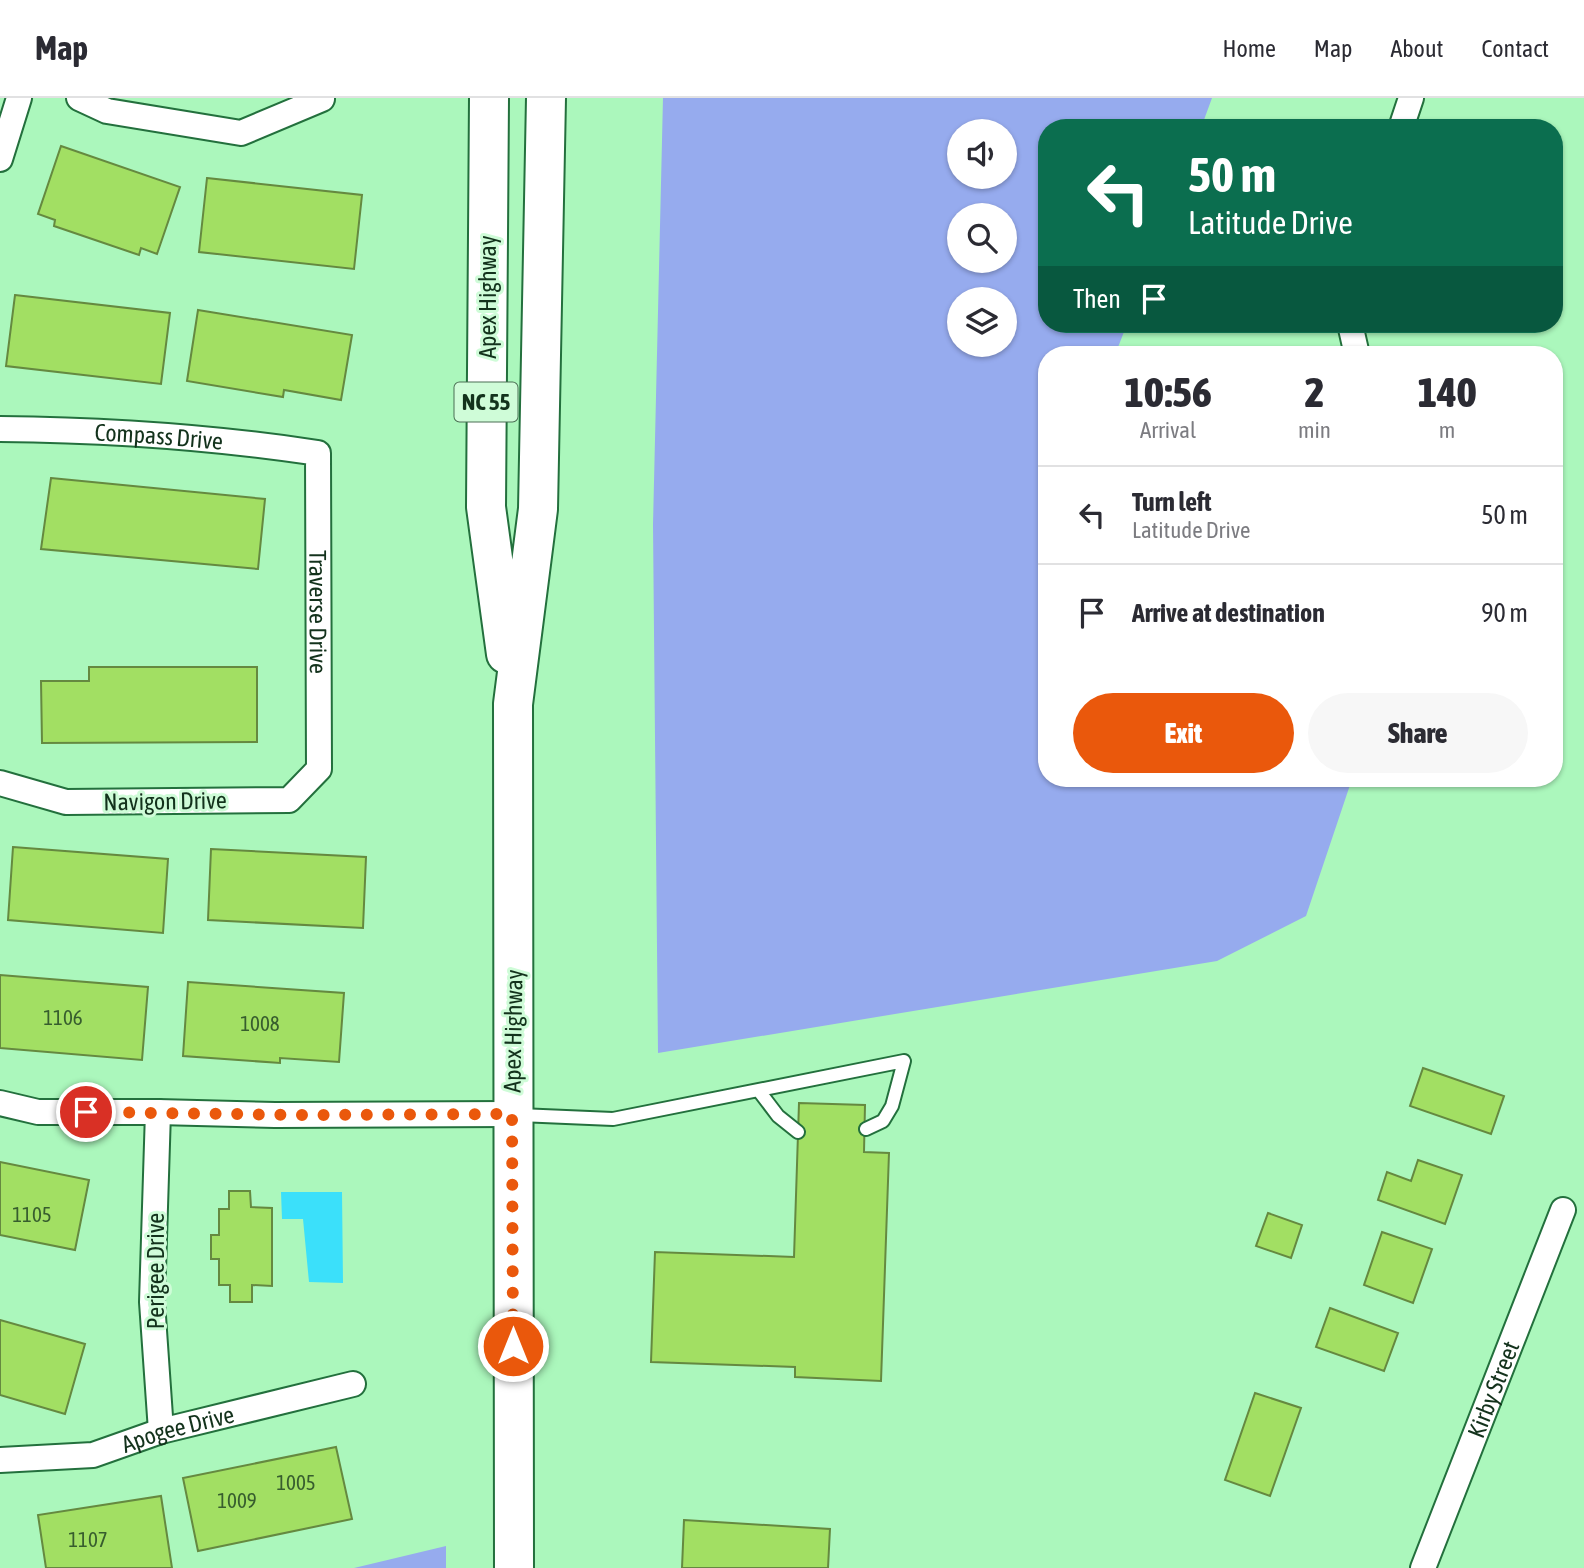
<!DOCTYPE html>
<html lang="en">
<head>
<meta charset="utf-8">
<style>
  :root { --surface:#fff; --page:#f7f7f7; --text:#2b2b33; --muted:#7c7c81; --line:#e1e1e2; --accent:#ea580c }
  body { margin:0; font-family:"Asap Condensed",sans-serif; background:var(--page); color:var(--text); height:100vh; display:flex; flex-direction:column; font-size:26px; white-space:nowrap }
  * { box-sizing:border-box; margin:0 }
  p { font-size:23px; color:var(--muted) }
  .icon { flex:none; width:38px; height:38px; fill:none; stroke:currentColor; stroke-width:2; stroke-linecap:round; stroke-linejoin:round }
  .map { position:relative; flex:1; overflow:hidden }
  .panel { position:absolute; left:1038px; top:248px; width:525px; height:441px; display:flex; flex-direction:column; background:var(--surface); border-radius:28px; box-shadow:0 2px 5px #0004 }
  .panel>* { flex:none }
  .hud { position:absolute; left:1038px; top:21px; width:525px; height:214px; border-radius:28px; box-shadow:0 2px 5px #0004; background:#0b6e4f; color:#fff; overflow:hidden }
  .buttons { position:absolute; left:947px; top:21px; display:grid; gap:14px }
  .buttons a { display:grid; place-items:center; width:70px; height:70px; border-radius:50%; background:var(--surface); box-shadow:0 2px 5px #0004; font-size:35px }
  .pin { position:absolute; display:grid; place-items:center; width:60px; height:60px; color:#fff; margin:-30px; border:4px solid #fff; border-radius:50%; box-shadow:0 2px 7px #0007 }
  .me { position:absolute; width:77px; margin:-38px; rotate:0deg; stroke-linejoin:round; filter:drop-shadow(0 0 5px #0008) }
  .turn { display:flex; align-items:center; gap:24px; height:147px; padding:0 35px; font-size:32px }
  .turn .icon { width:91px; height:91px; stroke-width:2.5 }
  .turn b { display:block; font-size:49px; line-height:60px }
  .then { display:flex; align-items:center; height:66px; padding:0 35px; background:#0003; gap:14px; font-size:26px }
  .eta { display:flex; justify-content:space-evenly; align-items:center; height:119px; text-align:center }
  .eta b { font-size:42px; font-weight:800; line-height:49px }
  .action { display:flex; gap:14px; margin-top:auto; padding:14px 35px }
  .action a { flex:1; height:80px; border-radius:42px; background:var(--accent); color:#fff; font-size:28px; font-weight:800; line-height:80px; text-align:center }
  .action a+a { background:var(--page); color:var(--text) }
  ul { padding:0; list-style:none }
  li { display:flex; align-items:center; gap:21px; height:98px; padding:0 35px; border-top:2px solid var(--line) }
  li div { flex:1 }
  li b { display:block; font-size:26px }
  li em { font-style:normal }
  header { display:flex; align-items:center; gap:42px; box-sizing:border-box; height:98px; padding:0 35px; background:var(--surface); border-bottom:2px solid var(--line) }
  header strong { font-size:33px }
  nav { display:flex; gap:38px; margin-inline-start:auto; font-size:24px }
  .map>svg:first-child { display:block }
  .forest { fill:#96abee; fill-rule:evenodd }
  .water { fill:#3be0fa }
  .building { fill:#a2df63; stroke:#658940; stroke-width:2 }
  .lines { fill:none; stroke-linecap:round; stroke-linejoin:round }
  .lane-casing { stroke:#23703d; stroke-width:16 }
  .street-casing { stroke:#23703d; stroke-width:28 }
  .primary-casing { stroke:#23703d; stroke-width:42 }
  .lane { stroke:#fff; stroke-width:12 }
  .street { stroke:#fff; stroke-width:24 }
  .primary { stroke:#fff; stroke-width:38 }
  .route { stroke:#ea580c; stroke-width:12; stroke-dasharray:0 21.6 }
  .labels { text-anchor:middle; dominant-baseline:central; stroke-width:6; stroke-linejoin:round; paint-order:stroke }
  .number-label { font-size:21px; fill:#375d2e }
  .shield { fill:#cffcd8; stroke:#4b6f54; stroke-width:2 }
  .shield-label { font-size:23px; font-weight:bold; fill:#13321c }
  .street-label { font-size:24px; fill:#13321c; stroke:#cffcd8 }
</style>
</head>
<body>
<header>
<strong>Map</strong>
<nav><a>Home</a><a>Map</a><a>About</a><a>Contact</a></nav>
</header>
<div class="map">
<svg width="1584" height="1470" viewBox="0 0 1584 1470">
  <rect width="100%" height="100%" fill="#abf7bc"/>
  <path class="forest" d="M663 0H1212L1201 30H1046V226H1127L1115 257H1046V681H1352L1306 818 1217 863 658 955 653 427ZM959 33H1004V79H959ZM959 117H1004V163H959ZM959 201H1004V247H959Z
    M446 1448V1470H354Z"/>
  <path class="water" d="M281 1094H342L343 1185 309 1184 303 1121H282Z"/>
  <path class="building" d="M61 48 180 89 157 156 141 150 139 157 54 128 55 122 38 116Z
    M207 80 362 97 354 171 199 154Z
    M15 197 170 215 161 286 6 268Z
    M198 212 352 237 341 302 284 292 283 299 187 283Z
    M51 380 265 401 258 471 41 451Z
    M89 569H257V644L42 645 41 583H89Z
    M13 749 168 761 163 835 8 822Z
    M211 751 366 759 363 830 208 822Z
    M0 877 148 889 142 962 0 950Z
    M188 884 344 895 339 964 280 960V965L183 958Z
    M1423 970 1504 998 1491 1036 1410 1008Z
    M799 1005 865 1007 864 1054 889 1055 881 1283 795 1279V1269L651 1264 655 1154 794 1159Z
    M1418 1062 1462 1077 1445 1126 1378 1102 1387 1074 1411 1083Z
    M0 1064 89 1082 75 1152 0 1137Z
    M229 1093H250L251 1109 272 1110V1188L252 1187V1204H230V1187H219V1161H211V1137H219V1111H229Z
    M1268 1115 1302 1127 1291 1160 1256 1148Z
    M1382 1134 1432 1151 1413 1205 1364 1187Z
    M1330 1210 1398 1235 1384 1273 1316 1249Z
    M0 1222 85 1246 65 1316 0 1297Z
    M1255 1295 1301 1310 1270 1398 1225 1382Z
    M336 1349 352 1421 198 1453 183 1380Z
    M161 1398 172 1470H46L38 1417Z
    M684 1422 830 1431 828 1470H682Z"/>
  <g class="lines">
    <g class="lane-casing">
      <path id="lane" d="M759 993 778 1018 798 1034
        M519 1017 613 1021 904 963 892 1008 883 1023 866 1031"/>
    </g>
    <g class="street-casing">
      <g id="street">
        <path d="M79 0 107 13 241 35 322 1"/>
        <path d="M1401 30 1411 0"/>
        <path d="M0 61 19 0"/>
        <path d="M1350 226 1357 257"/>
        <path id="s1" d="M0 331C107 332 212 339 318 355L319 671 289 702 66 704 0 685"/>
        <path d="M0 1005 38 1014H158L275 1017 512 1016"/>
        <path d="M158 1014 152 1204 161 1333"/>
        <path id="s2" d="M0 1362 93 1357 161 1333 353 1286"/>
        <path id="s3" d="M1423 1470 1563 1112"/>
      </g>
    </g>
    <g class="primary-casing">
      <path id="primary" d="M489 0 486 409 506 556
        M514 1470 513 606 538 411 546 0"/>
    </g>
    <use href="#lane" class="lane"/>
    <use href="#street" class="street"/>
    <use href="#primary" class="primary"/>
  </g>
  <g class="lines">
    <path class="route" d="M86 1014 302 1017 512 1016 513 1248"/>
  </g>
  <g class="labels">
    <g class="number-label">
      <text x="63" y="919">1106</text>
      <text x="260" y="925">1008</text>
      <text x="32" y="1116">1105</text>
      <text x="296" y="1384">1005</text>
      <text x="237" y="1402">1009</text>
      <text x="88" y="1441">1107</text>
    </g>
    <rect class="shield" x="454.5" y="284.5" width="63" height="39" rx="5"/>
    <g class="shield-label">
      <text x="486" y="304">NC 55</text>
    </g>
    <g class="street-label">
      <text transform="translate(487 199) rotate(-90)">Apex Highway</text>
      <text stroke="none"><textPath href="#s1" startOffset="159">Compass Drive</textPath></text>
      <text stroke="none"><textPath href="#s1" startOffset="478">Traverse Drive</textPath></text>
      <text transform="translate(165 703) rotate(-1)">Navigon Drive</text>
      <text transform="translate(513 933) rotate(-89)">Apex Highway</text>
      <text transform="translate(155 1173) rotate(-90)">Perigee Drive</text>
      <text stroke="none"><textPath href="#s3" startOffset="192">Kirby Street</textPath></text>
      <text stroke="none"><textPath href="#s2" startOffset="182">Apogee Drive</textPath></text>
    </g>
  </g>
</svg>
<div class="buttons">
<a><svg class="icon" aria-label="sound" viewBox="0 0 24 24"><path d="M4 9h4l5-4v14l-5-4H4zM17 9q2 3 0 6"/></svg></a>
<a><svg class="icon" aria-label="search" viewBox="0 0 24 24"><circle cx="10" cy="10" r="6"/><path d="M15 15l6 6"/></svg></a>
<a><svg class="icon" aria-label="layers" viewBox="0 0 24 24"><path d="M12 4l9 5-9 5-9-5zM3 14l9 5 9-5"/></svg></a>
</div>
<div class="pin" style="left:86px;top:1014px;background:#d93025"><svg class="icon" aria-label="arrive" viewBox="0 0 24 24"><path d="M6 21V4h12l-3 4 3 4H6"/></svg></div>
<svg class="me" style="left:513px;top:1248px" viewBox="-20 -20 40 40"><circle r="17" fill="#ea580c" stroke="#fff" stroke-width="3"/><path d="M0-11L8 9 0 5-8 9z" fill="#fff"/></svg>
<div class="hud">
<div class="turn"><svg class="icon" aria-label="left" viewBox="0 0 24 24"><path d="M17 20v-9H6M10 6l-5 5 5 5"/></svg><div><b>50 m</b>Latitude Drive</div></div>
<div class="then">Then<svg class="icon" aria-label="arrive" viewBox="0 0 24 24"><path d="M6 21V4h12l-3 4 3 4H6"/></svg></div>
</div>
<section class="panel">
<div class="eta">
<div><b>10:56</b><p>Arrival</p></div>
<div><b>2</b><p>min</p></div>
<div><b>140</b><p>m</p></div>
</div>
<ul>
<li><svg class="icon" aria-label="left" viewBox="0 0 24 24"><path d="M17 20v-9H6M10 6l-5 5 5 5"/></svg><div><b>Turn left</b><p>Latitude Drive</p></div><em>50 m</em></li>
<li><svg class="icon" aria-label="arrive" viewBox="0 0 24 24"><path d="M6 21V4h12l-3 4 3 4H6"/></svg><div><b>Arrive at destination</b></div><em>90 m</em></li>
</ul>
<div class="action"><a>Exit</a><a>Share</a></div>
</section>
</div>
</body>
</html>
